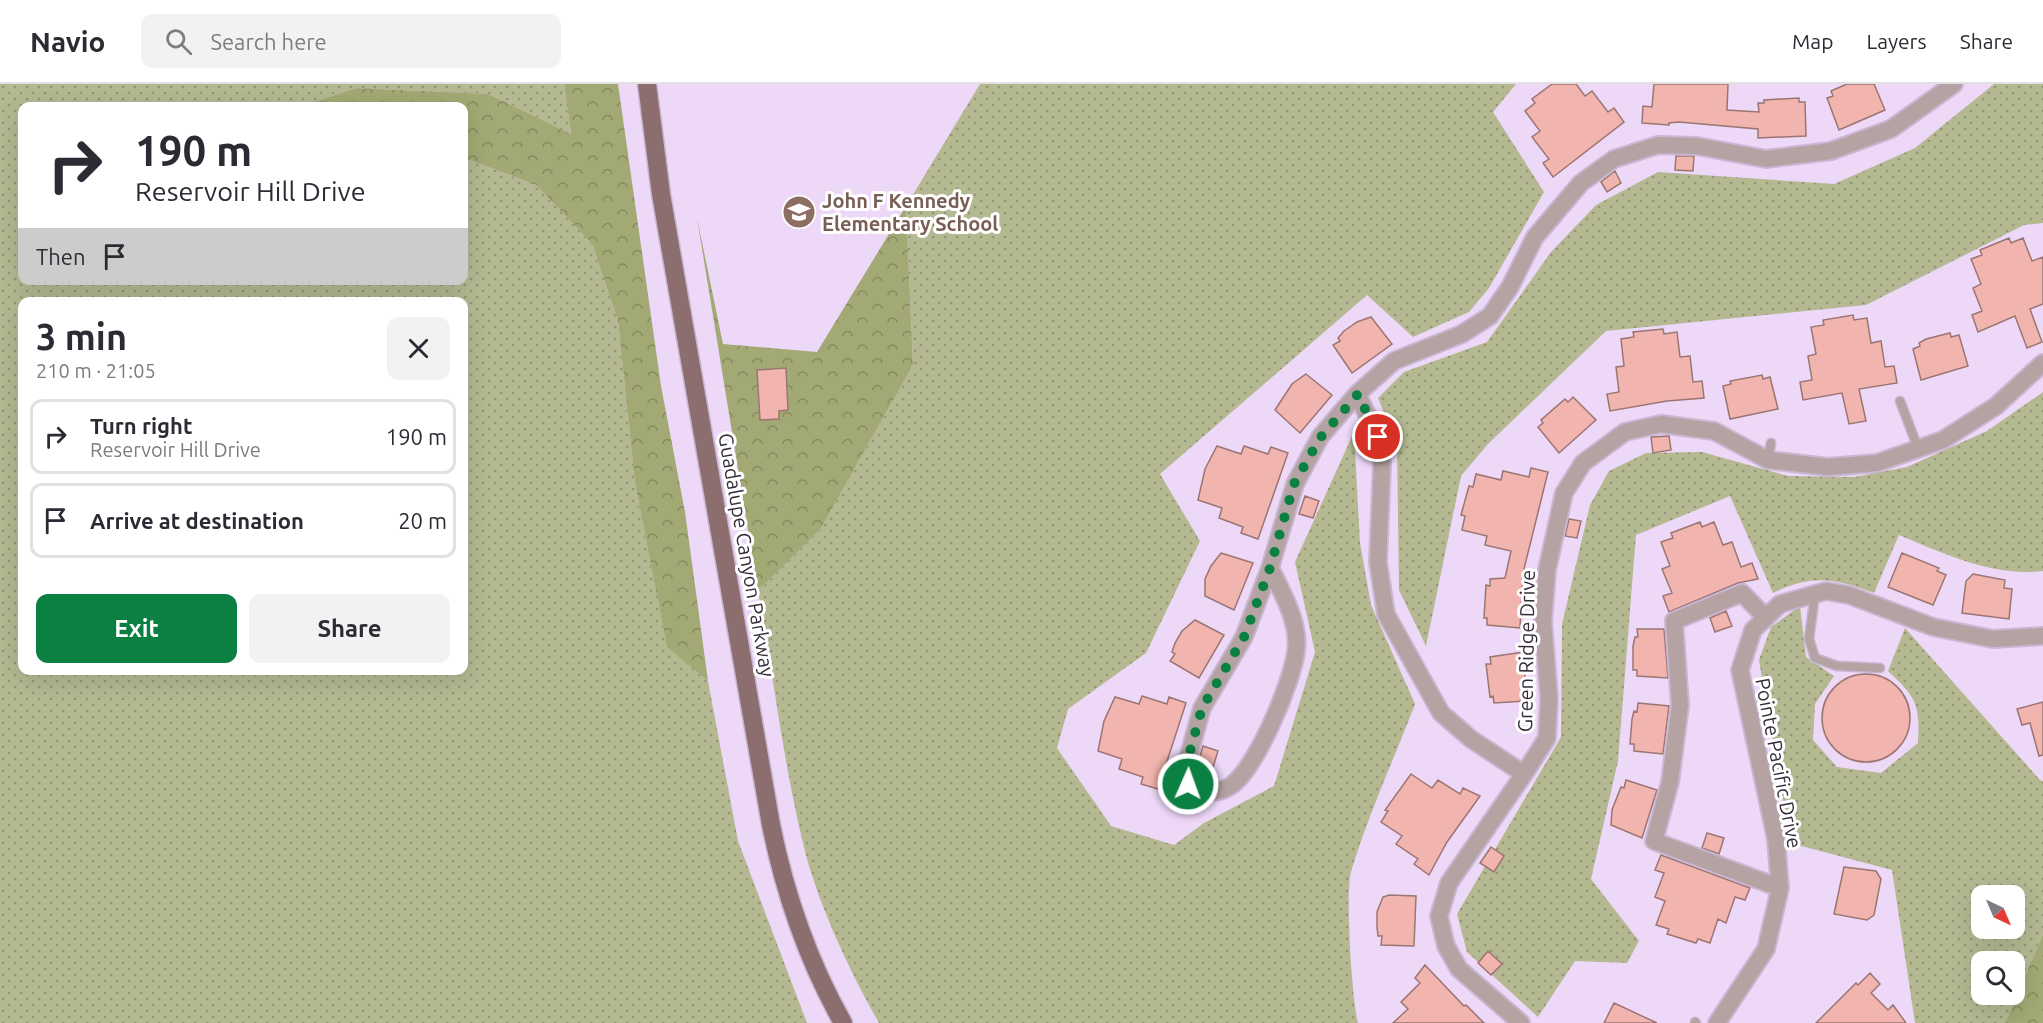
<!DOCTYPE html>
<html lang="en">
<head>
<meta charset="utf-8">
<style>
  :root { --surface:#fff; --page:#f2f2f3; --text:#2b2b33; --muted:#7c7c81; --line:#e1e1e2; --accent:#0b8043 }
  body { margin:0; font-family:Ubuntu,sans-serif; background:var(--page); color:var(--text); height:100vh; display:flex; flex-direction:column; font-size:22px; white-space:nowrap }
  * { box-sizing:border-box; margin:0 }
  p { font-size:20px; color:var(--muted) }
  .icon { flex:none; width:33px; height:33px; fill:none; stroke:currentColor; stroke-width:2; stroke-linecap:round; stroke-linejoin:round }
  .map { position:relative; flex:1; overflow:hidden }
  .details { position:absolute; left:18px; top:213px; width:450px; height:378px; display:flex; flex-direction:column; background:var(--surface); border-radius:12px; box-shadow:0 6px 24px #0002 }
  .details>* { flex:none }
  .banner { position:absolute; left:18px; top:18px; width:450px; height:183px; border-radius:12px; box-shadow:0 6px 24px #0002; background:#fff; color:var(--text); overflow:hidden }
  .needle { width:39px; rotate:136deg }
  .fabs { position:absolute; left:1971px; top:801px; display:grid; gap:12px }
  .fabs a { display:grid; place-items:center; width:54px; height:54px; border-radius:12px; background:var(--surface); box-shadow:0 6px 24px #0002; font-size:30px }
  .pin { position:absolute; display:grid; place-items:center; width:51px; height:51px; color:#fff; margin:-26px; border:3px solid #fff; border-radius:50%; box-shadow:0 2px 6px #0007 }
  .me { position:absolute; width:66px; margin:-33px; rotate:2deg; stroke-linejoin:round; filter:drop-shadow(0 0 4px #0008) }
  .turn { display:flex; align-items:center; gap:21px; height:126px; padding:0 18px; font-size:27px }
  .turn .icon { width:78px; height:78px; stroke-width:2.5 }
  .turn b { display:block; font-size:42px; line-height:51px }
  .then { display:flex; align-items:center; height:57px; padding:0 18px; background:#0003; gap:12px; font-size:22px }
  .round { display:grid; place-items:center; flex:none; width:63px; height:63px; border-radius:12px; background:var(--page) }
  .headline { display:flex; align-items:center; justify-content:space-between; height:102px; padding:0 18px }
  h1 { font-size:36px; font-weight:700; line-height:45px }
  .primary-button { display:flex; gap:12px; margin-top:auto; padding:12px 18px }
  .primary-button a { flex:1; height:69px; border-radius:12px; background:var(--accent); color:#fff; font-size:24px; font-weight:700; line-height:69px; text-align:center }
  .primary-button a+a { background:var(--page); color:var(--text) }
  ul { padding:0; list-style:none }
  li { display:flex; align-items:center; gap:18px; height:75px; margin:0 12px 9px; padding:0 6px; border:3px solid var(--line); border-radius:12px }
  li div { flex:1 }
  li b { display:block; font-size:22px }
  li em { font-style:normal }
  header { display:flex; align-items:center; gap:36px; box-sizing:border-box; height:84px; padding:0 30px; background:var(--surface); border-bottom:2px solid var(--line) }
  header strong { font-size:28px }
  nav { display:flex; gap:33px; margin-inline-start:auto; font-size:21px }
  .search { width:420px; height:54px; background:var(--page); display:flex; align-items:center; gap:15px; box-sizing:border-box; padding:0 21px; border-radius:12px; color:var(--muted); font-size:22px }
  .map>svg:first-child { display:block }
  .grass { fill:url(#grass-dots); fill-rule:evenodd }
  .forest { fill:url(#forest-crowns) }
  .building { fill:#f2b4af; stroke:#9b7572; stroke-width:1.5 }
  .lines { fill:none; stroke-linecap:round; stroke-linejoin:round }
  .lane-casing { stroke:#c8b6d2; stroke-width:11 }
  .street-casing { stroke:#c8b6d2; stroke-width:20 }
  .primary-casing { stroke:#c8b6d2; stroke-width:21 }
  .lane { stroke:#b5a2a3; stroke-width:8 }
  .street { stroke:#b5a2a3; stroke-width:16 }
  .primary { stroke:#8d6e6f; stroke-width:18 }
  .route { stroke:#0b8043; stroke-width:10; stroke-dasharray:0 18 }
  .labels { text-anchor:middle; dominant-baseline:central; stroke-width:6; stroke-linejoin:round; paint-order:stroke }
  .education-label { font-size:20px; font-weight:bold; fill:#785e54; stroke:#fff; text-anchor:start }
  .street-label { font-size:20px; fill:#342c38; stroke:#fff }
</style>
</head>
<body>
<header>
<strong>Navio</strong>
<div class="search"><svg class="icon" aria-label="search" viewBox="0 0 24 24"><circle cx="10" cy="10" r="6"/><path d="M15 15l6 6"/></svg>Search here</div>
<nav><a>Map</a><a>Layers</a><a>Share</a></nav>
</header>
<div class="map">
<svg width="2043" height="939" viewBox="0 0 2043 939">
  <defs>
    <pattern id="grass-dots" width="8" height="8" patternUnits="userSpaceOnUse" patternTransform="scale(1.5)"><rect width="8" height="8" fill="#b4b992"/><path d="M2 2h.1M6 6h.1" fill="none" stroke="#939778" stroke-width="1.8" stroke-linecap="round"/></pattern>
    <pattern id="forest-crowns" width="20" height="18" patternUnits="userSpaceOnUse" patternTransform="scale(1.5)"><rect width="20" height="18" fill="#a2a974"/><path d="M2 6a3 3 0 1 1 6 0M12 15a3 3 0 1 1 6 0" fill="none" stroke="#858a60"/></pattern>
  </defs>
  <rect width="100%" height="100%" fill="#edd8f8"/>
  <path class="grass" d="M0 0H564L571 50 489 10 356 4 302 22H22V196H464V74L536 101 592 160 618 237 635 399 667 562 708 597 738 757 807 939H0ZM22 218H464V586H22Z
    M980 0H1516L1493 28 1544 108 1489 204 1469 228 1413 253 1367 211 1160 390 1200 457 1146 569 1068 625 1057 664 1111 742 1174 761 1204 739 1274 702 1315 568 1295 478 1354 348 1360 459 1371 521 1415 620C1394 675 1368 731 1351 788 1345 808 1352 918 1358 939H879C850 888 816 816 803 759 783 677 773 590 758 507L820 446 913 281 906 122Z
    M1994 0H2043V139L2024 141 1866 221 1606 247 1488 360 1461 392 1426 562 1399 506 1397 359 1378 314 1404 288 1487 258 1551 168 1596 121 1658 88 1834 100 1915 64Z
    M2043 308V487C1993 493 1945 470 1899 451L1874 509C1835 494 1811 490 1773 509L1730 412 1636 451 1618 677 1591 795 1639 857 1627 879 1575 877 1538 933 1467 868 1457 830 1561 653 1562 540 1590 421 1609 387 1646 369 1702 368 1788 392 1854 393 1907 383 1987 347Z
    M1800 522 1806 573 1834 592 1815 620 1813 656 1837 683 1881 689 1918 659C1920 621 1917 614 1888 587L1905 544 2040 696 2043 697V850L2005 939H1915L1892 786 1790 759 1759 576 1771 543ZM1982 812H2014V844H1982ZM1982 878H2014V910H1982Z"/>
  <path class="forest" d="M564 0H618L661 302 685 428 708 597 667 563 635 399 618 237 592 160 536 101 464 74V22H302L356 4 489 10 571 50Z
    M906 122 913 281 820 446 758 507 697 134 723 260 817 268Z
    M2043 850V939H2005Z"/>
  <path class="building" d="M1552 0H1576L1585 12 1592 7 1608 28 1614 24 1624 38 1553 93 1543 79 1549 75 1532 53 1540 47 1525 27 1535 19 1532 15Z
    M1654 0H1728L1727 26 1759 28 1758 19H1764V16L1799 14V18H1805L1806 52 1758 54V45L1679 38 1669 39V41L1642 39 1643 22 1652 23Z
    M1847 0H1874L1885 26 1839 46 1827 14 1833 12 1831 7Z
    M1676 72H1694L1693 87 1675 86Z
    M1615 87 1621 99 1607 108 1601 98Z
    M2009 154 2011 159 2023 154 2032 177 2043 173V220L2030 225 2042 258 2027 264 2015 232 1978 248 1972 231 1982 227 1973 204 1981 200 1971 175 1982 171 1980 166Z
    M1853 231 1854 236 1867 234 1871 259 1881 257 1885 283 1894 282 1897 299 1859 305 1866 337 1849 340 1842 309 1803 316 1800 298 1812 296 1808 272 1816 270 1811 243 1824 241 1823 236Z
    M1371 233 1392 260 1352 289 1333 261 1340 257 1338 254 1344 247 1357 238Z
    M1663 245 1664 250 1677 248 1680 273 1690 272 1693 298 1702 297 1704 314 1667 317 1610 327 1607 310 1619 308 1616 283 1624 282 1621 255 1634 253 1633 248Z
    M1950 249 1951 253 1959 251 1968 282 1921 296 1913 265 1920 262 1919 259 1926 255Z
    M786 284 788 326 779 327V335L760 336 757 286Z
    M1306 290 1332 311 1300 349 1275 326 1292 300Z
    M1762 291 1763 295 1770 293 1778 325 1730 335 1723 302 1731 300 1730 297Z
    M1573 313 1596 336 1559 369 1538 343 1543 339 1541 336 1565 315 1568 318Z
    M1669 352 1671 366 1653 369 1651 353Z
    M1217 362 1241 370 1244 362 1268 370 1271 363 1288 369 1258 455 1241 449 1243 443 1219 434 1222 424 1198 416 1205 385Z
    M1531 384 1548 388 1523 489 1520 544 1487 541V534H1484L1486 501 1490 502V495L1505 494 1511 467 1485 461 1487 452 1462 446 1465 432 1461 431 1469 402 1473 403 1476 390 1501 396 1503 387 1529 393Z
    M1305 412 1319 417 1313 434 1299 430Z
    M1569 435 1581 437 1577 454 1565 452Z
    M1700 438 1702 443 1714 438 1723 461 1732 458 1741 483 1752 479 1758 495 1738 499 1669 528 1663 512 1672 509 1662 485 1670 482 1661 458 1673 454 1671 449Z
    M1221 469 1253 479 1234 526 1205 512V495L1211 482Z
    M1902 469 1939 484 1937 487 1946 491 1933 521 1888 503Z
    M1973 490 2005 496 2004 504 2012 505 2009 535 1962 529 1966 497Z
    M1726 527 1732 542 1715 548 1710 534Z
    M1195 536 1224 551 1199 594 1170 577 1175 570 1172 568 1175 559 1182 547Z
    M1637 545H1664L1668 594 1637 592V586H1633V562L1635 553H1638Z
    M1523 568 1527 617 1494 619 1493 612 1490 613 1486 580H1491L1490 573Z
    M1822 634a44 44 0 1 1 88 0a44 44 0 1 1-88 0Z
    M1142 612 1167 620 1169 613 1186 619 1158 705 1141 700 1143 693 1119 685 1122 675 1098 667 1104 637 1115 613 1139 620Z
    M2043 618V671L2039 672 2030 639 2022 641 2017 625Z
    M1638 619 1669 622 1663 670 1634 667V660H1630L1632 635 1634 627 1637 628Z
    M1203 662 1218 667 1213 683 1198 679Z
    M1411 690 1432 704 1438 696 1460 710 1463 704 1480 712 1447 758 1429 791 1414 780 1418 775 1396 760 1402 752 1381 738 1388 727 1385 726Z
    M1626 696 1657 706 1642 754 1611 741 1612 726 1621 703 1624 704Z
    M1707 749 1724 754 1719 770 1702 764Z
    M1491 763 1504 772 1494 788 1480 779Z
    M1661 771 1750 804 1745 816 1735 813 1726 839 1718 835 1710 859 1698 855 1696 859 1667 850 1669 845 1656 841 1665 817 1655 813 1664 789 1655 786Z
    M1844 783 1876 787 1881 795 1874 831 1867 836 1834 830Z
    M1389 811 1416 812 1414 862 1381 861 1382 852H1378L1377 843V828L1383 813Z
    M1488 867 1502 880 1491 891 1478 879Z
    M1425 881 1464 922 1466 921 1484 939H1393L1408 925 1401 918 1420 899 1415 894Z
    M1870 889 1880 900 1871 909 1888 926 1893 921 1906 939H1816L1856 899 1858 901Z
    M1614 919 1657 939H1604Z"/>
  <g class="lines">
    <g class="lane-casing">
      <path id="lane" d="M1900 317 1918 364
        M1768 376 1771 359
        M1815 510 1809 555 1815 574 1837 582 1880 584
        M1695 938 1696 939"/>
    </g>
    <g class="street-casing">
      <path id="street" d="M1357 310 1378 353 1382 380 1378 478 1386 530 1441 629 1471 655 1524 690 1449 799 1439 832 1446 862 1459 885 1521 939
        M1270 484C1282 508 1300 539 1296 567 1293 596 1254 692 1227 704 1212 711 1202 707 1188 700L1184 689 1202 624 1244 553 1270 484 1295 400 1320 353 1357 310 1394 277 1462 250 1490 232 1510 203 1535 153 1581 99 1614 75 1658 61 1697 62 1766 75 1831 67 1891 45 1954 0
        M1766 534 1742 509 1674 537 1680 621 1670 698 1654 757 1780 804
        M1524 690 1547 654 1549 614 1543 538 1547 486 1564 409 1583 379 1625 348 1661 340 1714 347 1768 376 1828 383 1877 379 1943 356 1996 322 2043 279
        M1717 939 1766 865 1780 804 1776 755 1740 586 1753 546 1780 520 1826 507 1849 511 1933 543 1993 555 2043 552"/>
    </g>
    <g class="primary-casing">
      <path id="primary" d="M647 0 661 110 771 741C785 810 808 877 843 939"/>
    </g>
    <use href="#lane" class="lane"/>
    <use href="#street" class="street"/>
    <use href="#primary" class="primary"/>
  </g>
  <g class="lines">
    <path class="route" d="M1188 700 1184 689 1202 624 1244 553 1270 484 1294 400 1320 354 1358 310 1378 353"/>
  </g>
  <defs>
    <g id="school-disc" transform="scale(1.725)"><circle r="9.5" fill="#8d6e63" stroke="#fff"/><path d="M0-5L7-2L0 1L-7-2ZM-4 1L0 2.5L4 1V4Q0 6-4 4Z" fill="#fff"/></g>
  </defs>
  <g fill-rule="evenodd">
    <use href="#school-disc" x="799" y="128"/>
  </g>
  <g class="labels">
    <g class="education-label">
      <text x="822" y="116">John F Kennedy<tspan x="822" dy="23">Elementary School</tspan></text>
    </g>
    <g class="street-label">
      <text transform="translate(747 471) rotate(80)">Guadalupe Canyon Parkway</text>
      <text transform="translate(1526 567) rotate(-89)">Green Ridge Drive</text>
      <text transform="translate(1779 679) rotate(79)">Pointe Pacific Drive</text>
    </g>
  </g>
</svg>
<div class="fabs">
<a><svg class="needle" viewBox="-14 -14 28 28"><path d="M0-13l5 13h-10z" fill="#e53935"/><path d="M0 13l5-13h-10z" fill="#7c7c81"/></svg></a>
<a><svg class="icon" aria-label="search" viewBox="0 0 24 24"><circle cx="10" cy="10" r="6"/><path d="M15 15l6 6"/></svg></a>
</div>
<div class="pin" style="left:1378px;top:353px;background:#d93025"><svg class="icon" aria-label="arrive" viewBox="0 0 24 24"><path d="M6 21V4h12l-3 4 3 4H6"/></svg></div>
<svg class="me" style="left:1188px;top:700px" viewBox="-20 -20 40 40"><circle r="17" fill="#0b8043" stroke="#fff" stroke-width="3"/><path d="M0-11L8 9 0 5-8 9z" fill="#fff"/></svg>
<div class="banner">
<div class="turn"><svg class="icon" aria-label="right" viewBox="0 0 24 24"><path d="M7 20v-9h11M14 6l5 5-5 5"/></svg><div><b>190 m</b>Reservoir Hill Drive</div></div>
<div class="then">Then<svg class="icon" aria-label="arrive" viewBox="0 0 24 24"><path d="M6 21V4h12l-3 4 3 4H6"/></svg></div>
</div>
<section class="details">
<div class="headline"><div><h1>3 min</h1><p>210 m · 21:05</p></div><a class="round"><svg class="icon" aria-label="close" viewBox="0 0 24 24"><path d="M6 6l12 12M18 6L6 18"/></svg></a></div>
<ul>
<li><svg class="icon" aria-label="right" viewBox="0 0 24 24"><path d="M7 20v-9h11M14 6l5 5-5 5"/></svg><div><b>Turn right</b><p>Reservoir Hill Drive</p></div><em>190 m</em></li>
<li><svg class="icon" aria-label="arrive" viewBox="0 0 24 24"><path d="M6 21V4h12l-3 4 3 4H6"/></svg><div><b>Arrive at destination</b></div><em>20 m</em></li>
</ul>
<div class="primary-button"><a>Exit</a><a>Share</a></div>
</section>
</div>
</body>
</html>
